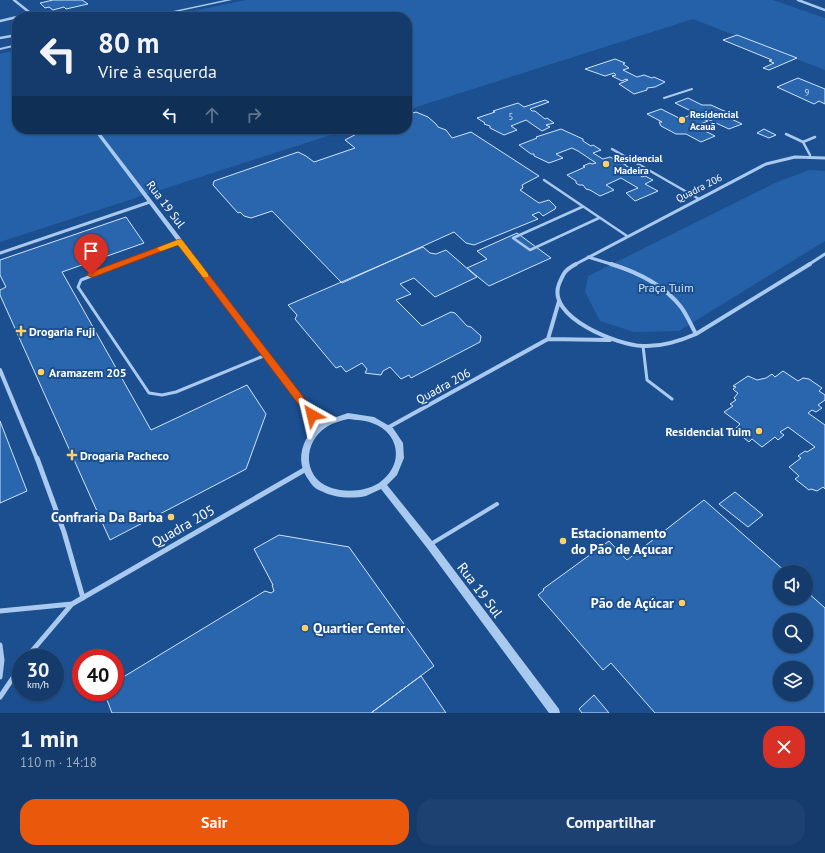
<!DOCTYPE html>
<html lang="pt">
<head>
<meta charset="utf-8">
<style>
  :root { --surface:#143b6b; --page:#1d4271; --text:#f1f3f6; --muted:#9dadc1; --line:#33557e; --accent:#ea580c }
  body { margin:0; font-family:"PT Sans",sans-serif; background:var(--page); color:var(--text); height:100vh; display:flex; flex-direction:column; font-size:15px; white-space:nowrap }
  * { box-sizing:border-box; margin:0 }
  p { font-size:13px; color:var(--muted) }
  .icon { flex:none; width:22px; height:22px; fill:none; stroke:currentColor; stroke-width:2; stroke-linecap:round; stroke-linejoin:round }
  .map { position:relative; height:713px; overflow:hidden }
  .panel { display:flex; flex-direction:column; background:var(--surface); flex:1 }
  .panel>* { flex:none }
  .hud { position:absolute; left:12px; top:12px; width:400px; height:122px; border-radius:16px; box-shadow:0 1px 3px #0004,0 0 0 1px var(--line); background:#143b6b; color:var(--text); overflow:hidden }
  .buttons { position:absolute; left:773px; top:565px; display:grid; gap:8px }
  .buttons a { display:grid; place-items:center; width:40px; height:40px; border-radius:50%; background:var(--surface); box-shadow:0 1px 3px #0004,0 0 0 1px var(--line); font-size:20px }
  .speed { position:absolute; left:12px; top:649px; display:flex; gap:8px; font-size:20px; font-weight:700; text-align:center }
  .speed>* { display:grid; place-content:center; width:52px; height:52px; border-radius:50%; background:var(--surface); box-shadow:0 1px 3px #0004,0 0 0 1px var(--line); line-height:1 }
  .speed small { font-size:10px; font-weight:400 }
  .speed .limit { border:6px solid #d22; background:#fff; color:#111 }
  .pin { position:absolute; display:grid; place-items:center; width:34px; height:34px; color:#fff; margin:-41px -17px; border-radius:50% 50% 50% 0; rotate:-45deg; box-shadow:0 0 4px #0007 }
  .pin .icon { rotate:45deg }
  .me { position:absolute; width:44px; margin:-22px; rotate:323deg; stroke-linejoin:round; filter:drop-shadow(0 0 3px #0008) }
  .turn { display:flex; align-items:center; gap:14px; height:84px; padding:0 20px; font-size:18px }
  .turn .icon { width:52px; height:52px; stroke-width:2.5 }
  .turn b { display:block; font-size:28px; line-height:34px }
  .lanes { display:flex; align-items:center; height:38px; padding:0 20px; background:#0003; justify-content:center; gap:20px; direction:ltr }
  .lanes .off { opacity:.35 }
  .round { display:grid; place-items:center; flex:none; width:42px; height:42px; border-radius:16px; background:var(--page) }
  .overview { display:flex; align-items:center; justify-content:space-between; height:68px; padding:0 20px }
  h1 { font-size:24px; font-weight:800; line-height:30px }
  .action { display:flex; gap:8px; margin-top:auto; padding:8px 20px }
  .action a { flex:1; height:46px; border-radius:16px; background:var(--accent); color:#fff; font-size:16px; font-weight:800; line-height:46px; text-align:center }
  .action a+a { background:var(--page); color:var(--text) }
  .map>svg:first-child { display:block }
  .green { fill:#2461a8 }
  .building { fill:#2a66ad; stroke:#cfe3fa; fill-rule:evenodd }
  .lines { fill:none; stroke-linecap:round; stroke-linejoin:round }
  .service-far3 { stroke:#a9c9ee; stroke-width:2 }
  .service-far2 { stroke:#a9c9ee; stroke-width:2.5 }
  .service-far1 { stroke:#a9c9ee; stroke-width:3 }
  .service { stroke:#a9c9ee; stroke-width:4 }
  .minor-far3 { stroke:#a9c9ee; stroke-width:2.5 }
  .minor-far2 { stroke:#a9c9ee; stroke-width:3 }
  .minor-far1 { stroke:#a9c9ee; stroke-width:4 }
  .minor { stroke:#a9c9ee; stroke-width:5 }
  .tertiary { fill:#a9c9ee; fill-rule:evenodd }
  .route { fill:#ea580c; stroke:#983908 }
  .slow { fill:#f59e0b }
  .poi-dot { fill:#ffd166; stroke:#1b4f8f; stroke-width:1.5 }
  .labels { text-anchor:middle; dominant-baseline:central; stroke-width:4; stroke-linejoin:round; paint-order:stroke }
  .far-number-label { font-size:9px; fill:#cad9ea }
  .far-poi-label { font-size:10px; font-weight:bold; fill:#fff; stroke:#1b4f8f; text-anchor:start }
  .far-street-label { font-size:10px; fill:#fff; stroke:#1b4f8f }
  .street-label { font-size:12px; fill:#fff; stroke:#1b4f8f }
  .park-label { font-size:12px; fill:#cfe3fa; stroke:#1b4f8f }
  .poi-label { font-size:12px; font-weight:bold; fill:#fff; stroke:#1b4f8f; text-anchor:start }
  .near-poi-label { font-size:14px; font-weight:bold; fill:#fff; stroke:#1b4f8f; text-anchor:end }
  .near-street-label { font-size:14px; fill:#fff; stroke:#1b4f8f }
</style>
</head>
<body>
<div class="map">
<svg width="825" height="713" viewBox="0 0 825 713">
  <rect width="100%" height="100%" fill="#1b4f8f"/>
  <path class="green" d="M246 0H773L825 18V70L693 19 407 110V17H165Z
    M17 50V129H349L0 242V54Z
    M809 170 825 171V241L679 331 634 332 600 321 585 292 588 276 775 183Z"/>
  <path class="building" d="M53 0H82L88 4 66 9 64 7 53 10 49 7 45 8 40 3Z
    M737 35 797 58 769 70 763 68 774 63 769 61 772 60 723 40Z
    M615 59 625 63 623 64 629 68 623 70 637 77 644 75 652 78 654 77 665 82 655 87 647 88V90L634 94 619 84 628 80 626 79 622 81 612 76 616 75 614 73 605 76 585 69Z
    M798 78 825 89V104L819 101 814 104 777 87Z
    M688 98 702 105H711L722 110 727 112 729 115 727 117 742 124 729 129 705 118 703 119 708 121 698 125 694 123 691 124 715 136 701 142 686 134H676L661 126 659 122H662L647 114 661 109 681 119 695 113 675 103Z
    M545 100 549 102 530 109 532 111H535L545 119 547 118 554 123 546 125 550 127 542 131 526 120 511 126 517 130 504 135 490 128V126L484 124 485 123 477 118 495 112 493 111 518 103 524 107Z
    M416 112 428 117 436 124 438 127 446 130 452 138 471 132 539 176 522 185 523 188 520 190 539 203 549 200 556 207 555 209 543 216 539 212 532 215 538 219 474 245 466 243 454 232 342 283 272 211 251 218 244 216 240 212 238 213 213 185 214 181 298 152 306 156 314 162 355 148 345 140 366 129H407V115Z
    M561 129 583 139V141L591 146 593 145 601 150 593 153 603 159 610 157 626 165V166L633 169 642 177 645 176 653 180 645 184 658 191 635 201 626 193 638 188 621 178 606 185 614 190 600 196 590 190 586 189 583 185H579L576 183V181L567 175 585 167 583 166 590 163 592 164 596 163 578 151 572 148 556 154 563 158 549 163 534 156V154H531L519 145 537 138 536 137Z
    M764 129 776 135 769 138 757 133Z
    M126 217 144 243 62 272 151 430 247 385 266 414 246 469 110 540 0 295V290L6 287 0 275V260Z
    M517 233 551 258 489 286 467 268 487 259 477 251Z
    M423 247 430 253 436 254 446 250 477 277 435 297 414 278 400 284 411 294 396 300 422 326 451 312 455 313 467 326 471 327 481 336 480 342 411 378 409 375 401 379 390 367 383 371 381 375 365 373 367 369 362 363 346 372 341 366 336 368 295 319 297 315 288 305Z
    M783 371 798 381 803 378 809 379 822 388 819 391 825 395V400L818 405 822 408 816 412 812 410 808 413 825 425V489L823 487 817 491 811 489 809 490 795 479 799 476 789 467 801 458 798 456 805 451 807 452 815 447 788 427 780 432 784 435 778 440 775 437 762 447 752 439 749 442 734 430 740 424 724 412 733 406 730 404 736 400 734 398 738 393 735 391 733 389 736 387 733 386 748 376 757 380 766 378 772 374 775 377Z
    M0 421 27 491 0 503Z
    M735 492 763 515 748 527 719 504Z
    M704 500 786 572H780V598H806V591L825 608V713H655L611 663 603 670 538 595 544 590 543 589 609 541 627 560ZM780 620H806V646H780ZM780 668H806V694H780Z
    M279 535 349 547 434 666 371 713H112L104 692H115V682L265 591 271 593 274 591 272 585H273L254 549Z
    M421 676 446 713H371L414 681Z
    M594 695 609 713H582L579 709Z"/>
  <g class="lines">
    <path class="service-far3" d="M664 98 692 89"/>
    <path class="service-far2" d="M786 134 803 142 810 155
      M803 142 815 137
      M612 149 699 199
      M544 180 627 236
      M582 207 513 238 530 250 599 218
      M118 265 180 241"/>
    <path class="service-far1" d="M121 264 81 280 78 287 149 393 162 395 176 392 266 355
      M643 346 647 380 672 399"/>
    <path class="service" d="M431 544 497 504"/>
    <path class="minor-far3" d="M14 0 29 12 27 15 19 17
      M798 0 825 10
      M0 21 17 17
      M0 38 17 35"/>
    <path class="minor-far2" d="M0 253 150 202
      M588 257 614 265
      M574 265 766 164 795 157 825 158
      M808 265 825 254"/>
    <path class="minor-far1" d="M576 264C565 270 564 272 559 284 546 317 617 345 643 346 661 347 680 341 696 334L810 264
      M611 264C637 272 664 285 681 307 687 315 691 325 696 334
      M548 339 559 301
      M0 370 37 459
      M389 427 548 339 610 340"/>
    <path class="minor" d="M37 458 64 532 83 598
      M0 611 72 604
      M0 645 2 660 0 677
      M26 658 72 604 306 469
      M0 697 21 666"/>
    <path class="tertiary" d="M225 0H232L152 17H145Z
      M17 44V46L0 50V48Z
      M93 129H97L322 422 348 413 374 417 393 428 403 443 404 458 397 475 387 485 433 542 559 709 560 713H549L427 548 381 489C376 491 371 494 366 496 352 499 334 498 321 491 315 489 311 484 308 479 295 461 302 440 316 426ZM348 419C356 420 365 420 372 423 401 433 404 466 379 483 368 490 353 492 340 490 331 488 323 486 316 478 303 462 309 439 325 428 332 423 340 421 348 419Z"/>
  </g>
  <path class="route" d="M180 239 182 240 315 412 317 415 315 417H308L178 245 94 277H91L87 275 88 273Z"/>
  <path class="slow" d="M180 239 182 240 208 274V277H203L178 245 161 251 157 248Z"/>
  <g class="poi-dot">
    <circle cx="682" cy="120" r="4"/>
    <circle cx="606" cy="164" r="4"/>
    <path d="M19 325h4v4h4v4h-4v4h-4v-4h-4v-4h4z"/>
    <circle cx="41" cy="372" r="4"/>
    <circle cx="759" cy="431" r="4"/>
    <path d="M70 449h4v4h4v4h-4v4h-4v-4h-4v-4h4z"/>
    <circle cx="171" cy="517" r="4"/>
    <circle cx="563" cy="541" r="4"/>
    <circle cx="682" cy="603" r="4"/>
    <circle cx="305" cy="628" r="4"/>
  </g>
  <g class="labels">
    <g class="far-number-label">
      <text x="807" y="92">9</text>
      <text x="511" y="116">5</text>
    </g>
    <g class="far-poi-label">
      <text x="690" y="114">Residencial<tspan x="690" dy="12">Acauã</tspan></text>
      <text x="614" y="158">Residencial<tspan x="614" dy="12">Madeira</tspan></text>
    </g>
    <g class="far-street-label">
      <text transform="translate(699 188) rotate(-27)">Quadra 206</text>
    </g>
    <g class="street-label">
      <text transform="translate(166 204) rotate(53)">Rua 19 Sul</text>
      <text transform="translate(443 386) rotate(-29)">Quadra 206</text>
    </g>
    <g class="park-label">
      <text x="666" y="287">Praça Tuim</text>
    </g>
    <g class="poi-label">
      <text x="29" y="331">Drogaria Fuji</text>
      <text x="49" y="372">Aramazem 205</text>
      <text x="751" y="431" text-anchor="end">Residencial Tuim</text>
      <text x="80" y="455">Drogaria Pacheco</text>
    </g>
    <g class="near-poi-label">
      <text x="163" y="517">Confraria Da Barba</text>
      <text x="571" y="533" text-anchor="start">Estacionamento<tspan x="571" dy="16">do Pão de Açucar</tspan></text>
      <text x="674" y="603">Pão de Açúcar</text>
      <text x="313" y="628" text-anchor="start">Quartier Center</text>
    </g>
    <g class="near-street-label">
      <text transform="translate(183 526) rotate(-30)">Quadra 205</text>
      <text transform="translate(480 590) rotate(53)">Rua 19 Sul</text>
    </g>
  </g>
</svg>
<div class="buttons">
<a><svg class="icon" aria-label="sound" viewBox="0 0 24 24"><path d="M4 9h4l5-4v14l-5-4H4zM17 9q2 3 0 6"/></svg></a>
<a><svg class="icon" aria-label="search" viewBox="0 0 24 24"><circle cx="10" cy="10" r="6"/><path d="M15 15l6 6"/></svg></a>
<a><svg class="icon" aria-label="layers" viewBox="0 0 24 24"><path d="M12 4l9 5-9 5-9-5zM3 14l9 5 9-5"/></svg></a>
</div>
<div class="speed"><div>30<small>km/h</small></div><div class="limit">40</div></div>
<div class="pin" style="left:91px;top:275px;background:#d93025"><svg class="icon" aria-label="arrive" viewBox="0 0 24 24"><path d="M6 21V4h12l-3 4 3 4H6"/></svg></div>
<svg class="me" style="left:312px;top:415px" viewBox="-20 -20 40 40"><path d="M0-17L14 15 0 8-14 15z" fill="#ea580c" stroke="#fff" stroke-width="4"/></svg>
<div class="hud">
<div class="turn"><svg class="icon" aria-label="left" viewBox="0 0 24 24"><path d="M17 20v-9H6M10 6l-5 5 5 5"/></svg><div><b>80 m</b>Vire à esquerda</div></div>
<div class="lanes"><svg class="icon" aria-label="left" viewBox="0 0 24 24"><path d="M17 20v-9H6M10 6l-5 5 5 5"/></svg><svg class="icon off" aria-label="ahead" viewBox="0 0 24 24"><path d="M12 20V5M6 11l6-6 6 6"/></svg><svg class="icon off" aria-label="right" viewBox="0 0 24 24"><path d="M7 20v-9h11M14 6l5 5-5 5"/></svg></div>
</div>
</div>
<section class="panel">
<div class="overview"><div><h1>1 min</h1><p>110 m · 14:18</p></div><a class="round" style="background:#d93025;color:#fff"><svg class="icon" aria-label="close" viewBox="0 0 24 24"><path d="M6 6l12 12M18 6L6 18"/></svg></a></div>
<div class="action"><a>Sair</a><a>Compartilhar</a></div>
</section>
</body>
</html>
